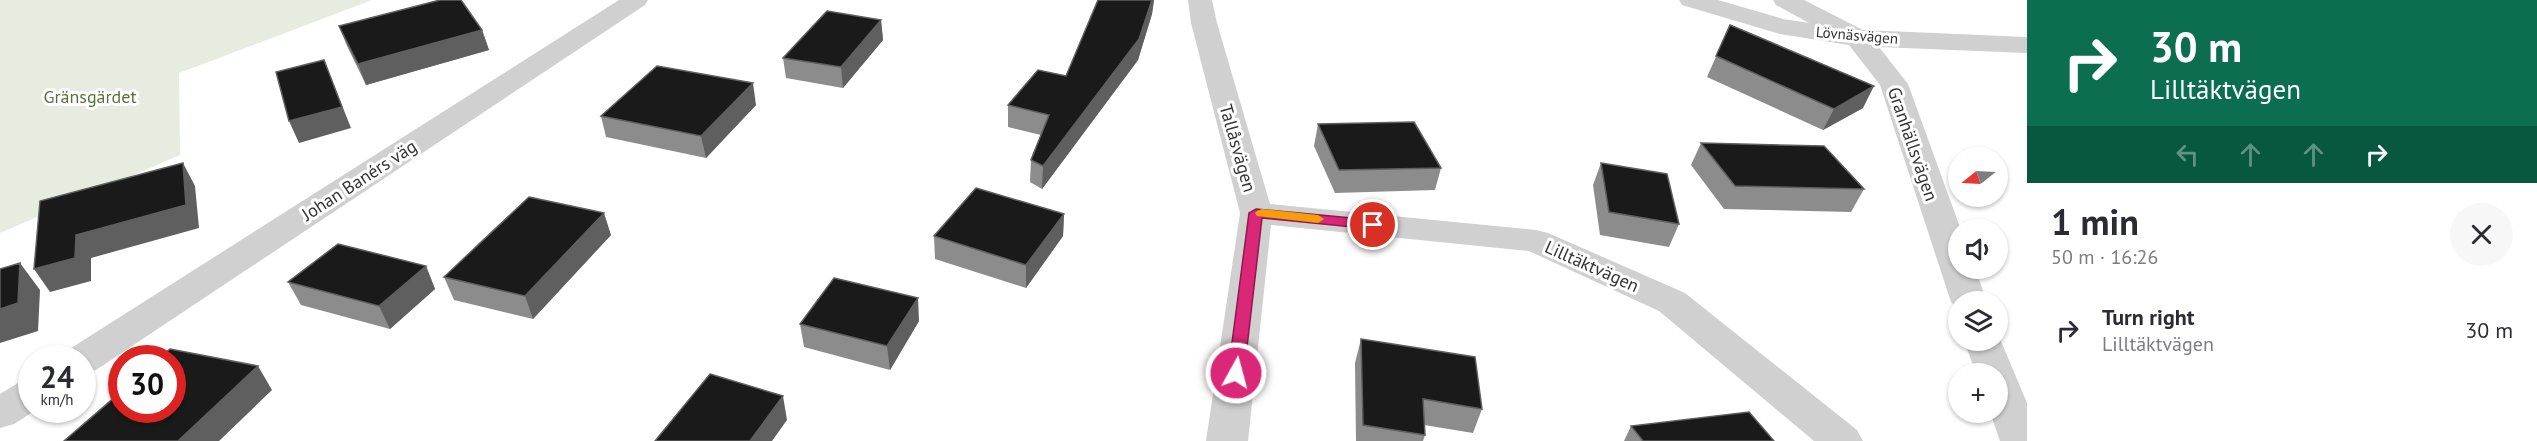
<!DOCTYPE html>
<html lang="en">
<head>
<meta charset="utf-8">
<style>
  :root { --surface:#fff; --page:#f7f7f7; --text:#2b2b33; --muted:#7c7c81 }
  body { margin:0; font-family:"PT Sans",sans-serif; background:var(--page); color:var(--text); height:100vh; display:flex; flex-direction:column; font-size:22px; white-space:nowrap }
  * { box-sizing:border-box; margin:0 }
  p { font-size:20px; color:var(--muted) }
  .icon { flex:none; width:33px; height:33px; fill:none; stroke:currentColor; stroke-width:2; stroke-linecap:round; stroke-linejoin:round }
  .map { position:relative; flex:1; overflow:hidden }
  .sheet { display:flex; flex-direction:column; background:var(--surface); width:510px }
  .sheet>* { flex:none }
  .banner { background:#0b6e4f; color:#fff; overflow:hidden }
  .needle { width:39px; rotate:252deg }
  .tools { position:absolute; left:1948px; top:147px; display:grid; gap:12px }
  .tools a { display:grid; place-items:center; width:60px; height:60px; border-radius:50%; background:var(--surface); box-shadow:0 2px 4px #0004; font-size:30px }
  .speed { position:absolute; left:18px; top:345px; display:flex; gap:12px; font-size:30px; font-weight:700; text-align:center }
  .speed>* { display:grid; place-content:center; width:78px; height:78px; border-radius:50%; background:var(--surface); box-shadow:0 2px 4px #0004; line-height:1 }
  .speed small { font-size:15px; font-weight:400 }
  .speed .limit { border:9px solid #d22; background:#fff; color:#111 }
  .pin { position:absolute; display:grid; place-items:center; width:51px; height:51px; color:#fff; margin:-26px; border:3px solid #fff; border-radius:50%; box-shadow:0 2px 6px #0007 }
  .me { position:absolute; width:66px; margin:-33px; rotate:7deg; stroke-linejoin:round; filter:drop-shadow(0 0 4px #0008) }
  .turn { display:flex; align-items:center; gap:21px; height:126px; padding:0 24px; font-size:27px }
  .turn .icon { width:78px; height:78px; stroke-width:2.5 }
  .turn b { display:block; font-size:42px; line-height:51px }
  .lanes { display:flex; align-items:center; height:57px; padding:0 24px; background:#0003; justify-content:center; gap:30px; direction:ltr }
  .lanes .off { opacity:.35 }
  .round { display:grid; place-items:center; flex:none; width:63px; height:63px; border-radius:32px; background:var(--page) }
  .overview { display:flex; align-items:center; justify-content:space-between; height:102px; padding:0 24px }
  h1 { font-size:36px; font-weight:700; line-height:45px }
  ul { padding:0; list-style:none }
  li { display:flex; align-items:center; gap:18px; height:90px; padding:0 24px }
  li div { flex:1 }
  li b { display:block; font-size:22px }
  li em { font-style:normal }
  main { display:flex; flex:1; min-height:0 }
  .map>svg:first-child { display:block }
  .green { fill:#e6ecdf }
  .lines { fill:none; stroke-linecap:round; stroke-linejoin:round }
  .street { fill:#d0d0d0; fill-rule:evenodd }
  .wall { fill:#8c8c8c }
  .shaded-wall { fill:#5f5f5f }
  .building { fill:#1a1a1a; stroke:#5f5f5f; stroke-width:1.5 }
  .route { fill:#db2777; stroke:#8e194d; stroke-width:1.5 }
  .slow { fill:#f59e0b }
  .labels { text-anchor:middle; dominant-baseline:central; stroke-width:6; stroke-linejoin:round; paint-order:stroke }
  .far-street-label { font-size:15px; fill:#333; stroke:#fff }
  .park-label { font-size:18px; fill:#56703f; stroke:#fff }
  .street-label { font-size:18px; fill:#333; stroke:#fff }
</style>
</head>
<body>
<main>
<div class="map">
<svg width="2027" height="441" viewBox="0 0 2027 441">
  <rect width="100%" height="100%" fill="#fff"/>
  <path class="green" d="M0 0H372L179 73 180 155 0 233Z"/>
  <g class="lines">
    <path class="street" d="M619 0H648L645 5 96 370 82 373V358H64L68 350Z
      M1188 0H1212L1217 23 1270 204 1536 230 1548 233 1685 293 1857 430 1863 441H1814L1659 311 1529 251 1271 225 1248 441H1206L1240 213 1191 23Z
      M1679 0H1718L1783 19 1809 23 1776 5 1773 0H1804L1863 30 2027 37V53L1879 47 1908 84 1961 230 1959 268H1975L1987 302H1959V311L1951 302 1880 85 1849 45 1780 34 1682 5Z
      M1998 334 2027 403V441H2000L1990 412H1998V374H1976L1964 340H1998Z
      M32 379V410H36L14 424 0 428V394L18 383Z"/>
  </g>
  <path class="wall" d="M1098 0H1154L1152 14 1138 60 1042 189 1030 182 1031 160 1041 135 1008 127V105L1066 76Z
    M881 20 883 40 843 88 786 78 783 58Z
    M1730 25 1863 108 1823 130 1707 77Z
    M339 26 482 30 489 50 366 85 347 46Z
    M756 105 706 158 606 137 601 116Z
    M1318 124 1441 168 1435 190 1335 193 1314 146Z
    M1701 143 1864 189 1851 212 1724 209 1691 165Z
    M1601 163 1679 224 1669 247 1600 235 1593 185Z
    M1064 214 1063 236 1026 288 935 259 934 236Z
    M611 235 533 319 454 300 444 277Z
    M426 266 435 289 390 329 301 305 288 282Z
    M919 321 890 370 804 347 800 324Z
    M1361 339 1482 409 1473 433 1424 425 1425 435 1423 441H1356L1355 363Z
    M1631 426 1774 441H1624Z"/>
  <path class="shaded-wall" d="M1152 0H1154L1152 14 1138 60 1042 189 1043 166Z
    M881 20 883 40 843 88 841 67Z
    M482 30 489 50 366 85 358 64Z
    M324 60 351 128 299 143 289 121Z
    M753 83 756 105 706 158 701 136Z
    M1874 86 1863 108 1823 130 1834 109Z
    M183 163 195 186 199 228 91 258V281L50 292 34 269 76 235Z
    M604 213 611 235 533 319 525 296Z
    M1064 214 1063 236 1026 288V265Z
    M20 263 40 290 38 331 0 343V309Z
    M426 266 435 289 390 329 379 306Z
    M918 298 919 321 890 370 887 346Z
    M258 366 272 390 219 441H178Z
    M783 396 787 420 772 441H750Z"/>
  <path class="building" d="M440 0H461L482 30 358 64 339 26Z
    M1098 0H1152L1139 39 1043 166 1031 160 1049 115 1008 105 1038 70 1066 76Z
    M827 11 881 20 841 67 783 58Z
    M1730 25 1874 86 1834 109 1716 56Z
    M324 60 342 107 289 121 276 72Z
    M657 66 753 83 701 136 601 116Z
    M1414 122 1441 168 1339 170 1318 124Z
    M1701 143 1824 146 1864 189 1735 186Z
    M183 163 186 205 76 235 75 258 34 269 40 201Z
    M1601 163 1667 174 1679 224 1609 212Z
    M976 188 1064 214 1026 265 934 236Z
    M529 197 604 213 525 296 444 277Z
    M338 244 426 266 379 306 288 282Z
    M20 263 18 303 0 309V269Z
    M834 278 918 298 887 346 800 324Z
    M1361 339 1475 357 1482 409 1423 399 1425 435 1363 425Z
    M170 349 258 366 178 441H64L122 391V410H172V358H159Z
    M710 374 783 396 750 441H655Z
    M1749 412 1774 441H1643L1631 426Z"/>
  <path class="route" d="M1256 209 1373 220 1380 225 1373 229 1262 218 1244 373 1242 377H1230L1228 373 1249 213Z"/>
  <path class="slow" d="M1262 209 1318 215 1324 219 1318 223 1257 216 1255 213 1257 211Z"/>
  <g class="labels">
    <g class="far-street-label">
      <text transform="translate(1857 35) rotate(5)">Lövnäsvägen</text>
    </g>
    <g class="park-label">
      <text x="90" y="96">Gränsgärdet</text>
    </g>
    <g class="street-label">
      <text transform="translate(1913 144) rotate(71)">Granhällsvägen</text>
      <text transform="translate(1238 148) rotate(74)">Tallåsvägen</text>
      <text transform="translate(359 180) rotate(-33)">Johan Banérs väg</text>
      <text transform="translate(1592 266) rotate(24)">Lilltäktvägen</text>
    </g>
  </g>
</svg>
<div class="tools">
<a><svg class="needle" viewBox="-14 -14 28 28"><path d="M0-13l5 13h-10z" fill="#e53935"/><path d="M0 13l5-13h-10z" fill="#7c7c81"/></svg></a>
<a><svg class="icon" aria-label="sound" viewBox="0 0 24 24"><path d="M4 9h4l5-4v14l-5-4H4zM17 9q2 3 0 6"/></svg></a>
<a><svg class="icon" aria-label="layers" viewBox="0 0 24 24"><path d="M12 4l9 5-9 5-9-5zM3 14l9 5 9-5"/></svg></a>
<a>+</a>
</div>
<div class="speed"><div>24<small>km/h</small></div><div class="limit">30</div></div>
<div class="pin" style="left:1373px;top:225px;background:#d93025"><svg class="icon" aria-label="arrive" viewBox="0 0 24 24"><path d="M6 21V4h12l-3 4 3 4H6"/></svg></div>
<svg class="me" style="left:1236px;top:373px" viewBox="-20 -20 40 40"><circle r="17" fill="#db2777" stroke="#fff" stroke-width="3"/><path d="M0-11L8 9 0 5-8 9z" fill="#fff"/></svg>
</div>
<section class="sheet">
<div class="banner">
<div class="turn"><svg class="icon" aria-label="right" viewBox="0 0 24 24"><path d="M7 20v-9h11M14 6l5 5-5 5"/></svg><div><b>30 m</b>Lilltäktvägen</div></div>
<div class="lanes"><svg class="icon off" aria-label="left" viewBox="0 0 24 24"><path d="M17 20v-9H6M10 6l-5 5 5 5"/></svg><svg class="icon off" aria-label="ahead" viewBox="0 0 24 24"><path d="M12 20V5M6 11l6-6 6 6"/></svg><svg class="icon off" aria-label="ahead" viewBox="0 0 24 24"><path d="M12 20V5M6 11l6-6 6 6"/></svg><svg class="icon" aria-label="right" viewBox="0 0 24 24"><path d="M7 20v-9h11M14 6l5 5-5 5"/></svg></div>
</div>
<div class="overview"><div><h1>1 min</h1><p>50 m · 16:26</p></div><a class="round"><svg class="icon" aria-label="close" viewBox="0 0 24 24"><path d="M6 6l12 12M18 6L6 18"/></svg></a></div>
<ul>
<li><svg class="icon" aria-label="right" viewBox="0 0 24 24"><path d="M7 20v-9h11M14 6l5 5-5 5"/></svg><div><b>Turn right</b><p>Lilltäktvägen</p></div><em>30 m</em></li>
</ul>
</section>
</main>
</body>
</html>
